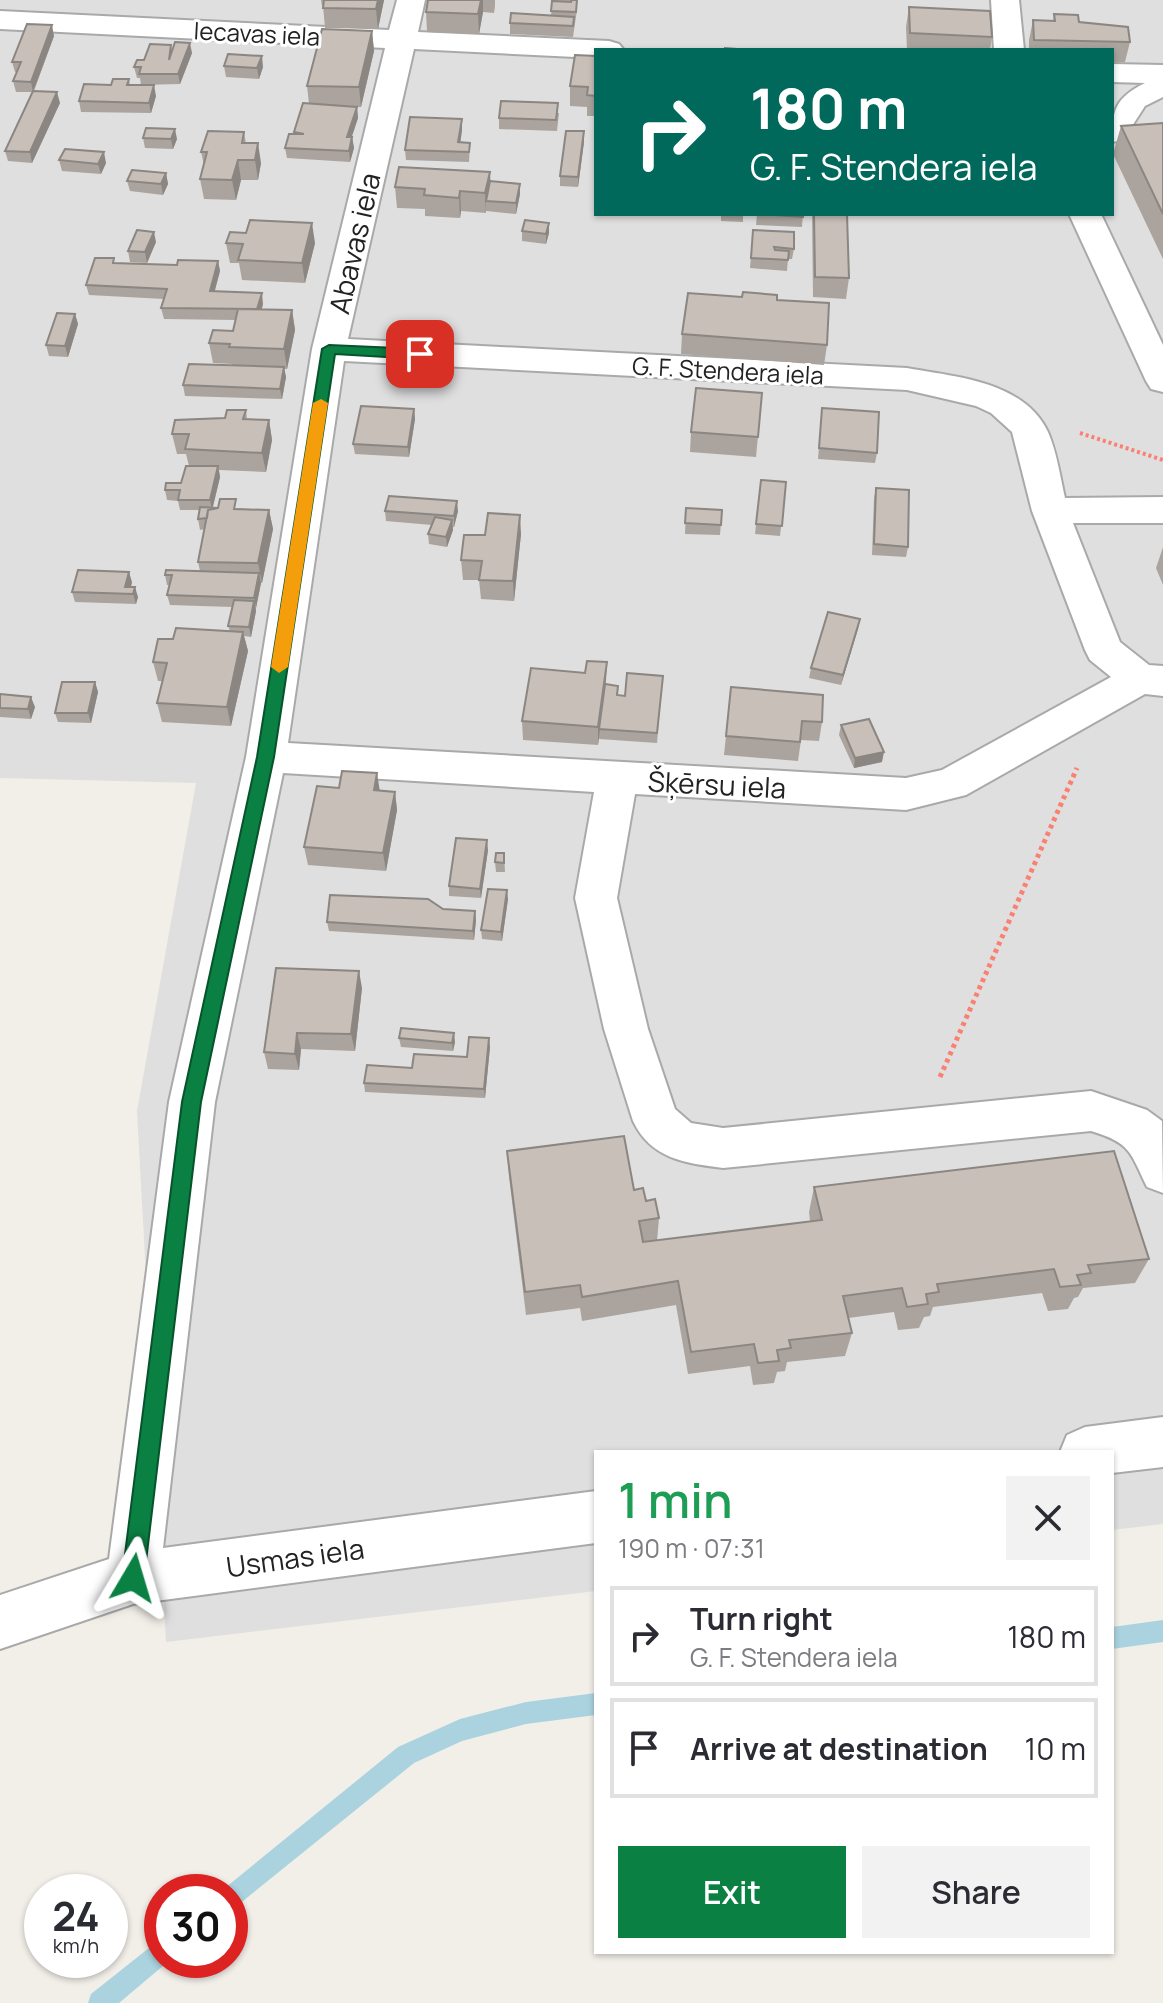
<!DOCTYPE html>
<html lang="en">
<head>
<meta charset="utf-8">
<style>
  :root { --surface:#fff; --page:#f2f2f3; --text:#2b2b33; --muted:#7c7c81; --line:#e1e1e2; --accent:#0b8043 }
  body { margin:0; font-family:Manrope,sans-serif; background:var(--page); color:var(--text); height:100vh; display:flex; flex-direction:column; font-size:30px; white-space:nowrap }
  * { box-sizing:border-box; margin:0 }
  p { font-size:26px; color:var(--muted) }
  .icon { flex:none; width:44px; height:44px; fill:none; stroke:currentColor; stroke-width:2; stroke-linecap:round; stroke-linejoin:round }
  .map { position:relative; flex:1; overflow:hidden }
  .sheet { position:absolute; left:594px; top:1450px; width:520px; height:504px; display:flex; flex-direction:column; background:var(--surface); border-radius:0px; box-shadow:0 2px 6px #0004 }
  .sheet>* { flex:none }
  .top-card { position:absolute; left:594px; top:48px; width:520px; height:168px; border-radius:0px; box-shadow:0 2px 6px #0004; background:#00695c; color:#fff; overflow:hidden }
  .speed { position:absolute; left:24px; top:1874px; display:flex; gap:16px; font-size:40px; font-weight:700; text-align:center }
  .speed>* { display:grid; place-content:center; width:104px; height:104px; border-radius:50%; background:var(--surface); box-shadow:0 2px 6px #0004; line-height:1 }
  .speed small { font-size:20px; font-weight:400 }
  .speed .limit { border:12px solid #d22; background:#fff; color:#111 }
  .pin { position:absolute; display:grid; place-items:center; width:68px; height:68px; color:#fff; margin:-34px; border-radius:16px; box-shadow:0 4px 12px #0006 }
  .me { position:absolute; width:88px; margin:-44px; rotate:7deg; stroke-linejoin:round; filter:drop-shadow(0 0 6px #0008) }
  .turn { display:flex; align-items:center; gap:28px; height:168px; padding:0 24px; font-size:36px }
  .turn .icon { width:104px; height:104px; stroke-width:2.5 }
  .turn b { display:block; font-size:56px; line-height:68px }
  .round { display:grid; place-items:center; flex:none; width:84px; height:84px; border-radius:0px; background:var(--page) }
  .headline { display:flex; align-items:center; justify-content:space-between; height:136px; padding:0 24px }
  h1 { font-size:48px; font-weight:600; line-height:60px; color:#1e9e55 }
  .action { display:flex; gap:16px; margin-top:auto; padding:16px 24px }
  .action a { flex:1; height:92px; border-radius:0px; background:var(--accent); color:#fff; font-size:32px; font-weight:600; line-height:92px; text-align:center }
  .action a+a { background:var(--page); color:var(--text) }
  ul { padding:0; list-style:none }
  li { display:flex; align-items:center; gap:24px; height:100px; margin:0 16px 12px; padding:0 8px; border:4px solid var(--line); border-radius:0px }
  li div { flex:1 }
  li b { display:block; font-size:30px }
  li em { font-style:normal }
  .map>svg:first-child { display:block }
  .residential { fill:#e0dfdf; fill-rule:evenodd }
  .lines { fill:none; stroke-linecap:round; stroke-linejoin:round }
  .stream { fill:#aad3df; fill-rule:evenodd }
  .minor-casing { stroke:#a9a9a9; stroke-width:4 }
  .path-far1 { stroke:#fa8072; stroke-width:4; stroke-dasharray:3 3; stroke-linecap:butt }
  .path { stroke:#fa8072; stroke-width:5; stroke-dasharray:4 4; stroke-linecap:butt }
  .minor { fill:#fff; fill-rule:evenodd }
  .wall { fill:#aba49e }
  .shaded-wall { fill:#8b8681 }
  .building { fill:#c7bfb8; stroke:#8b8681; stroke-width:2 }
  .route { fill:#0b8043; stroke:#07532c; stroke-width:2 }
  .slow { fill:#f59e0b }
  .labels { text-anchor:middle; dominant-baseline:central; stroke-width:6; stroke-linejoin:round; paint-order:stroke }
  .far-street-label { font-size:24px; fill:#222; stroke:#fff }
  .street-label { font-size:28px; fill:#222; stroke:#fff }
</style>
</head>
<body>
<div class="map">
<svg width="1163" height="2003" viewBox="0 0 1163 2003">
  <rect width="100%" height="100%" fill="#f2efe9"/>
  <path class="residential" d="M0 0H1163V1524L1112 1530V1452H596V1591L166 1642 137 1111 196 783 0 778ZM596 50H1112V214H596Z"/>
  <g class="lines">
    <path class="stream" d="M1163 1620V1642L1112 1649V1627Z
      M596 1693V1715L526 1724 462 1741 414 1763 238 1905 230 1909V1892H220L398 1747 460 1719 526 1702Z
      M162 1940V1960H170L119 2003H88L91 1994 154 1944Z"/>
    <g class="minor-casing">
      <path id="minor" d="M397 0H425L418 32 609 41 619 44 624 50H596V58L414 49 348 339 907 368C956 377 1024 381 1048 432 1057 453 1060 476 1065 498L1163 497V523H1073L1120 642 1149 665 1163 666V696L1145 694 966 795 906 810 635 794 617 898 648 1029 675 1109 691 1123 723 1128 1091 1091 1147 1110 1162 1121 1163 1193 1147 1187C1130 1152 1131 1143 1091 1131L723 1168C685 1163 651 1159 633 1121L604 1029 575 898 594 792 283 773 215 1102 163 1548 596 1491V1543L133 1604 0 1649V1595L109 1559 169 1102 246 757 312 349 385 48 0 29V11L389 30ZM344 361 907 390 976 406 991 413 1012 432 1032 511 1085 650 1090 660 1111 677 942 770 906 778 288 743Z
        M991 0H1019L1024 50H994Z
        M1112 64 1163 65V97L1145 106 1123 140 1112 142C1112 110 1115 98 1145 83L1112 82Z
        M1069 214H1101L1163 345V392L1151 389 1146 381Z
        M1163 1417V1467L1112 1473V1452H1060L1067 1435 1085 1427Z"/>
    </g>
    <path class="path-far1" d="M1080 433 1163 460"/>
    <path class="path" d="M940 1077 1077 768"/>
    <use href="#minor" class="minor"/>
  </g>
  <path class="wall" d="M321 0H384L378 29 325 28 323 6H322Z
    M428 0H495V6L494 13 483 12 479 34 427 32 426 12Z
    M553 0H577V10L573 37 510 34V23L551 15Z
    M909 7 992 37 990 50H907L906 27Z
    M1054 14 1079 22 1130 42 1125 62H1112V50H1029V40L1033 20 1053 21Z
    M372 31 374 51 361 107H357L358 118 352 137 354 148 350 162 287 158 285 148 295 134 309 104 307 86Z
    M54 36 34 91 60 103 32 163 8 161 5 151 32 92H16L13 81 17 72H15L12 62Z
    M172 50 192 53 180 84 141 85 140 78H137L134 67 144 60Z
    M596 56V116H587V107L570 106V86Z
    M224 66 263 67 259 79 226 77Z
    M129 79 130 85 156 96 151 113 81 112 79 101 111 85Z
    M559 113 557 131 499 129V118Z
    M1163 123V259L1113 154 1121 126Z
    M462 130 460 142 470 143 469 162 406 160 405 150Z
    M584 131V142L578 187 560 186V176Z
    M244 132 246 143 261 163 258 180H241L236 200 204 199 200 179 204 165 201 152Z
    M143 138 177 139 173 149 145 148Z
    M59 160 106 163 101 174 62 171Z
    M166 173 168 184 163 195 130 191 127 181Z
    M490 181 520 194 516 214 486 211V213L461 211 460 218 425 216V209L397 208 395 187Z
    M721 214H743V222L721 221Z
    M757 214H803L802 227 756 225Z
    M812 214H847L849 278 846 299 813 297Z
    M753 230 794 249 792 259H788L787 271 750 268Z
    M522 231 549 233 546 244 522 241Z
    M156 242 147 263 130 262 128 251Z
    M226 243H315L305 283 242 280 239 263H230Z
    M218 261 220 271 214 291 263 304 262 309 292 310 295 330 287 369H284L286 377 282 399 185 396 183 385 232 365V364L213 363 209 343 233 331 235 320 164 319 161 308 164 299 89 295 86 285 115 263 177 265Z
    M777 300 827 345 824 365 681 354 682 334Z
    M75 314 78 324 68 357 49 356 46 345Z
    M762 393 756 457 690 452 691 432Z
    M822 408 877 453 875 463 818 459Z
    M414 409 415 419 409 457 355 454 353 444Z
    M246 410 247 419 269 420 272 440 266 472 219 470 220 477 213 507 269 510 273 529 262 583H261L256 608V611L251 637 244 636 248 651 231 726 162 722 157 703 162 681H158L153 662 173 639 230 631 228 626 232 607 170 605 167 595 170 585H167L165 575 200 571 198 562 205 529 200 530 198 519 200 510H180L178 501 167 500 165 490 181 483 189 466 186 454H177L172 434 225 418Z
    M761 480 786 482 780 536 755 534Z
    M876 488 908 547 906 557 872 555 874 498Z
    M686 508 722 510 720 535 685 534Z
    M385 511H458L454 527H453V530L447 547 429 544 428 534 432 525 386 521Z
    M521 534 514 601 481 599 479 580H463L461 560 485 535Z
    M1163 547V585L1156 568Z
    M132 582 131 587 138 597 136 604 75 602 72 592Z
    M860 619 841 685 809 678 811 668Z
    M663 676 657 743 599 739V736L598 745 523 740 522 721 606 685 618 695 625 696Z
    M95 682 98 692 91 723 58 722 55 713Z
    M731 687 822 722 819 741 801 740 798 761 724 755Z
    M0 694 35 707 31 719 0 717Z
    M841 725 882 762 854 768 839 735Z
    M379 791 395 792 397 810 386 871 308 865 304 847Z
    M488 850 481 898 449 896V886Z
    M504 853 505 872H496L495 862Z
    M508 899 502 941 482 939 481 930Z
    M443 909 475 911 476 920 474 940 329 931 327 922Z
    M362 988 355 1051 301 1049 299 1070 268 1069 264 1052Z
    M399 1038 455 1042 453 1051 401 1047Z
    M490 1047 485 1098 365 1092 364 1083 412 1068 467 1057Z
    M507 1151 634 1190 646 1201 659 1218 657 1241 810 1221 809 1212 814 1187 1149 1259 1135 1283 1083 1288 1078 1297 1074 1298 1068 1309 1048 1311 1042 1293 933 1307 930 1316 924 1317 919 1328 898 1330 894 1312 848 1318 852 1333 845 1356 787 1362 785 1371 777 1372 774 1383 753 1385 750 1366 688 1374 676 1305 582 1321 580 1308 526 1315 509 1177Z"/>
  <path class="shaded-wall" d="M378 0H384L378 29 376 9Z
    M481 0H483V12L479 34 478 14Z
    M52 25 54 36 33 92 31 82Z
    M372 31 374 51 361 107 359 87Z
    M190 43 192 53 180 84 178 74Z
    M262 56 263 67 259 79 257 68Z
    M154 85 156 96 151 113 149 103Z
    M57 92 60 103 32 163 30 152Z
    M357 107 358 118 348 147 347 137Z
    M462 119V130L459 153 458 142Z
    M175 129 177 139 173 149 171 139Z
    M584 131V142L578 187V177Z
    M352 137 354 148 350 162 349 151Z
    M258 143 261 163 258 180 255 160Z
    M104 152 106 163 101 174 98 164Z
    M238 160 241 180 236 200 232 180Z
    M490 172 491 192 486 201V213L485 193Z
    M166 173 168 184 163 195 161 184Z
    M520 184V194L516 214V203Z
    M460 191 461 211 460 218 459 198Z
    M312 223 315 243 305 283 302 263Z
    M549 223V233L546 244V234Z
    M154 232 156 242 147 263 145 252Z
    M218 261 220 271 212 302 210 291Z
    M262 293 263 304 258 321 257 310Z
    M292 310 295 330 287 369 284 349Z
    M75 314 78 324 68 357 65 346Z
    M284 367 286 377 282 399 280 389Z
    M414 409 415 419 409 457 408 447Z
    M269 420 272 440 266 472 262 453Z
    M218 466 220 477 212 510 210 500Z
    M457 501 458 511 454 527V516Z
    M269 510 273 529 262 583 258 563Z
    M520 515 521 534 514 601 513 581Z
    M452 520 453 530 447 547 446 537Z
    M129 572 132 582 129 594 125 587Z
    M259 573 261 583 256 608 254 598Z
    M135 587 138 597 136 604 133 594Z
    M254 601 256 611 251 637 249 627Z
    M860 619 858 629 841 685 843 675Z
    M243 632 248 651 231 726 227 707Z
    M607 662 606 681 598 745V727Z
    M95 682 98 692 91 723 88 713Z
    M31 697 35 707 31 719 28 709Z
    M884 752 882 762 854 768 855 758Z
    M377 773 380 792 374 790Z
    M395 792 397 810 386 871 383 853Z
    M487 840 488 850 481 898 480 889Z
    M507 890 508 899 502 941 501 932Z
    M475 911 476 920 474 940 473 931Z
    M359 971 362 988 355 1051 351 1034Z
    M297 1033 301 1049 299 1070 295 1054Z
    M454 1033 455 1042 453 1051 452 1043Z
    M489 1038 490 1047 485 1098 484 1089Z"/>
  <path class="building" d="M324 0H378L376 9 323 8Z
    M428 0H481L478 14 426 12Z
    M571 0H577L576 12 551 11 552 1 571 2Z
    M909 7 990 11 992 37 910 33Z
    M511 13 574 17 573 26 510 23Z
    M1054 14 1078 15 1079 22 1128 27 1130 42 1034 40 1033 20 1055 21Z
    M27 24 52 25 31 82 13 81 21 62H12Z
    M322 29 372 31 359 87 307 86Z
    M175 42 190 43 178 74H139L141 67H134L137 60H144L150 44 171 45 169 60Z
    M725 48 750 50H725Z
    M228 54 262 56 257 68 224 66Z
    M575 55 596 56V96L587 95 588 87 570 86Z
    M113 79H129L127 85H154L149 103 79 101 84 84 111 85Z
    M33 91 57 92 30 152 5 151Z
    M501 101 558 103 556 120 499 118Z
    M303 103 357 107 347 137H352L349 151 285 148 289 134H304L294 132Z
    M410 117 462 119 458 142 470 143 469 152 405 150Z
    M1163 123V214L1121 126Z
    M146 128 175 129 171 139 143 138Z
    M208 131 244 132 242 143H258L255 160H238L232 180 200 179 207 152H201Z
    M566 131H584L578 177 560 176Z
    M65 149 104 152 98 164 59 160Z
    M399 167 490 172 485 193 460 191 459 198 424 195 425 189 395 187Z
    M132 170 166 173 161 184 127 181Z
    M490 181 520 184 516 203 486 201Z
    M757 214H803V217Z
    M814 214H847L849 278 815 277Z
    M250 220 312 223 302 263 238 260 243 244 226 243 230 232 246 233Z
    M525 220 549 223 546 234 522 231Z
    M137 230 154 232 145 252 128 251Z
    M753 230 794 232V249L774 247 775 250 789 251 788 260 751 258Z
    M95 258H114L113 263 177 265 178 260 218 261 210 291 262 293 257 309 161 308 167 289 86 285Z
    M743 292 777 295V300L829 303 827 345 682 334 688 293 742 297Z
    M238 309 292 310 284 349 229 347 230 344 209 343 213 330 233 331Z
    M57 313 75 314 65 346 46 345Z
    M189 364 284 367 280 389 183 385Z
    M696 388 762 393 758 437 691 432Z
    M361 406 414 409 408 447 353 444Z
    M822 408 879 412 877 453 819 448Z
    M227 410H246L243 419 269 420 262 453 185 449 189 434H172L175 420 225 418Z
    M186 466H218L210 500H178L180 490H165L166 483H181Z
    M761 480 786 482 782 526 756 524Z
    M876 488 909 490 908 547 874 544Z
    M389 496 457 501 454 516 385 511Z
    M220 499H236L234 509 269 510 258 563 198 562 208 510 218 508Z
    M200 507 218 508 208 510 207 518 198 519Z
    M686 508 722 510 721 525 685 523Z
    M488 513 520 515 513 581 479 580 482 561 461 560 464 535H485Z
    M435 517 452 520 446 537 428 534Z
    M78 570 129 572 125 587H135L133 594 72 592Z
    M166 570 259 573 254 598 167 595 172 575H165Z
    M234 600 254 601 249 627 228 626Z
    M828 612 860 619 843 675 811 668Z
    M176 628 243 632 227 707 157 703 167 663 153 662 158 639H173Z
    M587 661 607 662 598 727 522 721 531 668 585 673Z
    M627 673 663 676 657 733 599 729 605 684 618 686 617 695 625 696Z
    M62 682H95L88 713H55Z
    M731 687 823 695 822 722 802 721 800 742 726 736Z
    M0 694 31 697 28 709 0 708Z
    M869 719 884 752 855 758 841 725Z
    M342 771 377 773 374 790 395 792 383 853 304 847 317 786 339 788Z
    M456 838 487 840 480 889 449 886Z
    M496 853H504V863L495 862Z
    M488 889 507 890 501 932 481 930Z
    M330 895 428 899 443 909 475 911 473 931 327 922Z
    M276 968 359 971 351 1034 297 1033 295 1054 264 1052Z
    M401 1028 454 1033 452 1043 399 1038Z
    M469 1037 489 1038 484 1089 364 1083 367 1065 412 1068 414 1054 467 1057Z
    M624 1136 634 1190 643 1188 646 1201 655 1199 659 1218 639 1221 643 1242 822 1220 814 1187 1114 1151 1149 1259 1088 1265 1091 1273 1077 1275 1081 1285 1060 1287 1054 1269 937 1284 939 1292 926 1294 928 1304 907 1307 902 1288 843 1296 852 1333 789 1340 791 1348 777 1350 779 1361 758 1363 754 1344 691 1352 678 1281 582 1297 580 1285 525 1292 507 1151Z"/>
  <path class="route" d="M329 345 420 349 427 354 420 359 335 354 274 757 201 1102 144 1578 141 1586 133 1589 125 1586 122 1578 182 1102 257 757 322 349Z"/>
  <path class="slow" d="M321 399 328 403 288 667 279 673 271 667 313 403Z"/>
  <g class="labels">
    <g class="far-street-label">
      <text transform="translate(257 33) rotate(3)">Iecavas iela</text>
      <text transform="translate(728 370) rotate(3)">G. F. Stendera iela</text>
    </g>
    <g class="street-label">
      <text transform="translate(354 243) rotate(-77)">Abavas iela</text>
      <text transform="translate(717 784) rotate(3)">Šķērsu iela</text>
      <text transform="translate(295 1557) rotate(-8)">Usmas iela</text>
    </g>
  </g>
</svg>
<div class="speed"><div>24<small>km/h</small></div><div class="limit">30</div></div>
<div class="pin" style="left:420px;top:354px;background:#d93025"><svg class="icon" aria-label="arrive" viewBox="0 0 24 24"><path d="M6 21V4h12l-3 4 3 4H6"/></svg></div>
<svg class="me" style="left:133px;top:1578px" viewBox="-20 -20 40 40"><path d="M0-17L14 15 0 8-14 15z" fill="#0b8043" stroke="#fff" stroke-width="4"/></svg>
<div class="top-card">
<div class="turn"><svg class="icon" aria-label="right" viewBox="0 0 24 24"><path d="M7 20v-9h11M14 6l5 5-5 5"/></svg><div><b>180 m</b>G. F. Stendera iela</div></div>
</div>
<section class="sheet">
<div class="headline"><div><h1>1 min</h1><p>190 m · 07:31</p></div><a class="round"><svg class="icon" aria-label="close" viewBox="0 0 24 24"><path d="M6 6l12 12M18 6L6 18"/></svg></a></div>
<ul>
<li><svg class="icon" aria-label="right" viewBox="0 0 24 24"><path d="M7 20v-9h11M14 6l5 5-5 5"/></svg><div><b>Turn right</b><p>G. F. Stendera iela</p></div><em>180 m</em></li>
<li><svg class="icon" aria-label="arrive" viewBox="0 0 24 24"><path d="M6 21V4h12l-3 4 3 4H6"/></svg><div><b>Arrive at destination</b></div><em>10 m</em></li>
</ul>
<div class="action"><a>Exit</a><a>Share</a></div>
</section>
</div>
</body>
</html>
